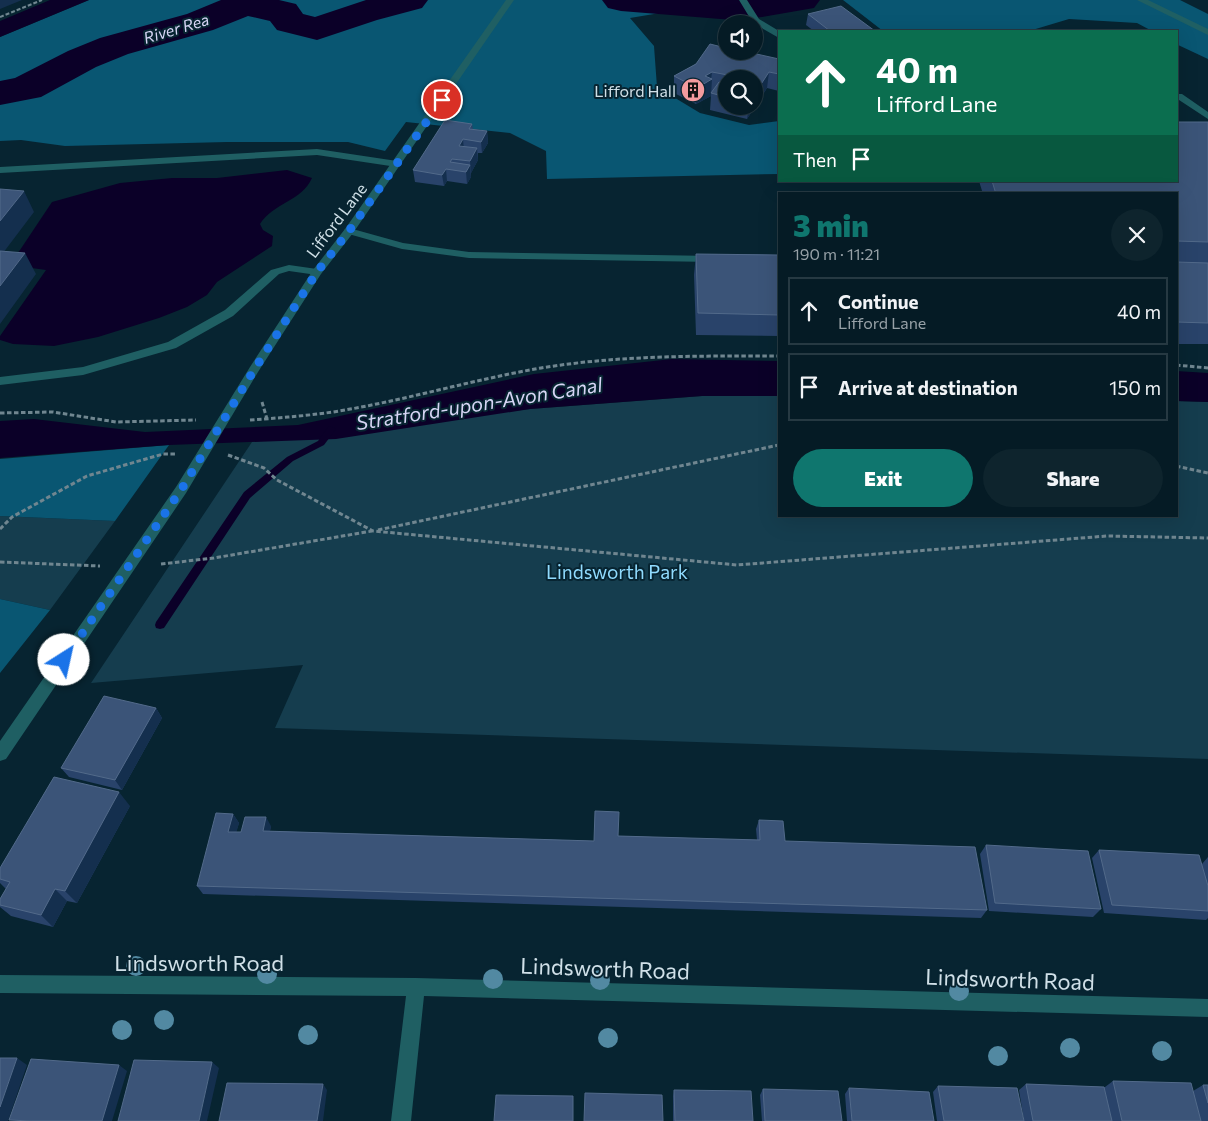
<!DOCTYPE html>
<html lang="en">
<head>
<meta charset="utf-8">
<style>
  :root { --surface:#051b25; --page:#0e242d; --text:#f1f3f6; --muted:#97a1a7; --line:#263942; --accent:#0f766e }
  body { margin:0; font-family:Commissioner,sans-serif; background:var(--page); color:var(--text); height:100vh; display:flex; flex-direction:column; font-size:19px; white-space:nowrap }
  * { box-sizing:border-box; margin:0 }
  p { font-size:16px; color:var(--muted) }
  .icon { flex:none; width:28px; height:28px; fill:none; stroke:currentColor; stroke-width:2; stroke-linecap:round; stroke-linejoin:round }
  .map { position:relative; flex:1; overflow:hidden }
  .side { position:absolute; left:778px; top:192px; width:400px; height:325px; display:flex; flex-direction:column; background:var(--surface); border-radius:0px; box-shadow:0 5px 20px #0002,0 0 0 1px var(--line) }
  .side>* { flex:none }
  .guide { position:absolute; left:778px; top:30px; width:400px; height:152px; border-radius:0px; box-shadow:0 5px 20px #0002,0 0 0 1px var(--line); background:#0b6e4f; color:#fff; overflow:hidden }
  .fabs { position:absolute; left:718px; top:15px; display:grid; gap:10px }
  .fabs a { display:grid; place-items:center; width:45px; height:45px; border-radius:50%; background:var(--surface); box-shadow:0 5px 20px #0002,0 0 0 1px var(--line); font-size:25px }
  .pin { position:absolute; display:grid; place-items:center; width:42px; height:42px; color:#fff; margin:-21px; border:2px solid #fff; border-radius:50%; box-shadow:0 1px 5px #0007 }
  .me { position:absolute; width:55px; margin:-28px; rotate:35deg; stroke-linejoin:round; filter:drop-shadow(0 0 4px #0008) }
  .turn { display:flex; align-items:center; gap:18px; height:105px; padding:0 15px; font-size:22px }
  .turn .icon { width:65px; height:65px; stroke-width:2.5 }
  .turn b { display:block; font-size:35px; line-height:42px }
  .then { display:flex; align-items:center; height:48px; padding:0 15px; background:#0003; gap:10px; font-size:19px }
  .round { display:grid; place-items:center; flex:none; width:52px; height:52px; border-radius:26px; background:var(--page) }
  .head { display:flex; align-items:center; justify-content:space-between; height:85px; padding:0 15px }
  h1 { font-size:30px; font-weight:800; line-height:38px; color:var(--accent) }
  .button { display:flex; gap:10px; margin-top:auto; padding:10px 15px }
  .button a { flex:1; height:58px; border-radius:30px; background:var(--accent); color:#fff; font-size:20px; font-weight:800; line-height:58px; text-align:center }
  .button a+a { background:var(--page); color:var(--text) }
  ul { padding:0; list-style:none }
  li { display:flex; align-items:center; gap:15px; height:68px; margin:0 10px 8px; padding:0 5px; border:2px solid var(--line); border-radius:0px }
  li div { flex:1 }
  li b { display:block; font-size:19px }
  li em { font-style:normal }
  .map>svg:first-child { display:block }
  .green { fill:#153d4e }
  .forest { fill:#095672 }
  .water { fill:#0b0028 }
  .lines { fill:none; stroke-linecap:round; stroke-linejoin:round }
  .stream { fill:#0b0028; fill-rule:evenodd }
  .river { fill:#0b0028; fill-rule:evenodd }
  .path-far1 { stroke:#708690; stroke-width:2; stroke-dasharray:4 2; stroke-linecap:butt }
  .path { stroke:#708690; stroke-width:3; stroke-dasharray:4.5 2.5; stroke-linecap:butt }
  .service { fill:#1f5f63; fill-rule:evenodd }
  .minor { fill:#1f5f63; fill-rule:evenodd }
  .tertiary { fill:#1f5f63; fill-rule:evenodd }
  .tree { fill:#5289a2 }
  .wall { fill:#29436a; fill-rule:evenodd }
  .shaded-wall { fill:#142f4e }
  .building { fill:#3b5478; stroke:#526a8a }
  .route { stroke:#1a73e8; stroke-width:9; stroke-dasharray:0 16.2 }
  .labels { text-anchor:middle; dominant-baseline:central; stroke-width:4; stroke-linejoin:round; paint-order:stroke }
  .far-water-label { font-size:16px; font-style:italic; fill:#d7d5f5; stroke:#072431 }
  .far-poi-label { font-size:16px; fill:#d0e0e8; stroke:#072431; text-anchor:end }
  .far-street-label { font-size:16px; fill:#d0e0e8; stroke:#072431 }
  .park-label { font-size:19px; fill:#90dbfe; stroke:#072431 }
  .water-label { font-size:20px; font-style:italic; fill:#d7d5f5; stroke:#072431 }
  .near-street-label { font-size:22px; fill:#d0e0e8; stroke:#072431 }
</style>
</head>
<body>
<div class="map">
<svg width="1208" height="1121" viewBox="0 0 1208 1121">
  <rect width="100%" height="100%" fill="#072431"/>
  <path class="green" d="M702 396H779V516H1176V401L1208 402V759L275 728 303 665 91 683 252 442 530 409Z
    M0 516 115 521 50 610 0 599Z"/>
  <path class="forest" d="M89 0H727L726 2 630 18 654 46 657 87 700 113 749 125 779 121V174L547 179 546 151 510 133 406 122 385 151 348 142H227L65 146 21 140 0 141V37Z
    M843 0H1180L1208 14V59L1176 44V31H1152L1137 23 1069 19 1029 31H883Z
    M169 445 115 521 0 516V459Z
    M0 599 50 610 0 673Z"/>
  <path class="water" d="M50 0H89L0 37V21Z
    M287 170 312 178C302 201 273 203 260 224L263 230 273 236 272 246 217 282 207 295 187 307 159 318 98 337 54 346 13 344 0 340V336L46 270 10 265 52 202 120 183 172 178H217Z
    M672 359 779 361V396H702L530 409 336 439 169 445 0 458V421L34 419 145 432 298 425 534 374Z
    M1176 371 1208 373V402L1176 401Z"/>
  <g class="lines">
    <path class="stream" d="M331 426 336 429 324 445 293 461 250 498 164 628 160 629 156 628 155 625 156 622 244 492 287 457 318 441 328 427Z"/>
    <path class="river" d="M221 0H279L296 4 303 14 315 17 366 0H428L422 8 377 20 317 40 277 30 270 21 248 16 213 30 128 54 96 67 41 97 0 105V81L15 78 68 51 100 38 187 14Z
      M602 0H820L814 8 762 17 733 20 621 11 608 8Z"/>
    <path class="path-far1" d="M0 17 42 0"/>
    <path class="path" d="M1176 365 1208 368
      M262 402 267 419
      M0 413 53 412 116 422 196 420
      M250 420C278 418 305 416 333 412 403 401 471 380 541 368 620 355 699 356 779 356
      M228 455 264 468 277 480 373 531 737 565 1107 536 1208 538
      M1176 466 1208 473
      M0 529 12 517 87 476 163 454H175
      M378 530 779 445
      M0 562 100 566
      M161 564 214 558 372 531"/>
    <path class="service" d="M739 0H747L759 19 779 31V38L753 23Z
      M1176 94H1182L1208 112V119L1176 98Z
      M317 149 397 161 402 164 397 167 317 155 0 173V167Z
      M349 228 403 243 469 252 714 256 719 259 714 262 469 258 402 249 345 233 344 231 345 229Z
      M289 265 317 269 322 272 317 275 289 271 279 274 233 316 176 348 83 375 0 385V377L83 367 168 342 225 310 271 270Z"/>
    <path class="minor" d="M1137 0H1148L1208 29V35Z
      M0 975 416 978 1208 999V1017L424 996 411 1121H391L406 996 0 993Z"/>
    <path class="tertiary" d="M506 0H514L353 233 321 274 258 372 186 493 6 759 0 761V741L176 487 250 367 313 270 345 229Z"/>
  </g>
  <g class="tree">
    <circle cx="136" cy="966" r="10"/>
    <circle cx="267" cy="974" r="10"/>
    <circle cx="493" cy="979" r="10"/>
    <circle cx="600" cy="980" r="10"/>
    <circle cx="959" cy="991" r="10"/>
    <circle cx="164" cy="1020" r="10"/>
    <circle cx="122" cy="1030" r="10"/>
    <circle cx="308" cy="1035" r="10"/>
    <circle cx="608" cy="1038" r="10"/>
    <circle cx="1070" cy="1048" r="10"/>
    <circle cx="1162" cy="1051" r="10"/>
    <circle cx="998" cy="1056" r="10"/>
  </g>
  <path class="wall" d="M808 14 875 31H814L806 25Z
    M779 59V91L767 88 747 119 710 110 711 96 696 104 674 93V76L696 64ZM726 79H754V106H726Z
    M1208 122V344H1176V194H983L979 181H1176Z
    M472 124 473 129 487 131 488 143 482 153H478V160L471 173V177L467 184 447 181 444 186 415 182 413 170Z
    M696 254 779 255V336L696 335 694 275Z
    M156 708 162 718 122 790 69 777 61 768Z
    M130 806 77 903 67 901 53 927 11 916 0 907V899L6 889 0 883V868Z
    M233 814 239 823 236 832H241L271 826 270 831 594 841 618 836 757 840 756 829 759 820 785 841 987 910 981 918 203 894 197 886Z
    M986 845 1101 909 1093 917 989 911 980 854Z
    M1099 850 1202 864 1208 857V918L1206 920 1104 913 1092 858Z
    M1113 1081 1193 1091 1203 1085H1208V1121H1024L1019 1090 1026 1084 1105 1087Z
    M938 1086 1024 1121H937L933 1092Z
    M849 1088 934 1121H847L845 1094Z
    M763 1089 842 1121H762L760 1095Z
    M674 1090 753 1121H673V1096Z"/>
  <path class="shaded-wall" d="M0 0H22L0 9Z
    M712 72 711 80 712 79 711 96 696 104 697 88 705 76Z
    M769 72 767 88 747 119 749 106H754V95Z
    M487 131 488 143 482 153 481 142Z
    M463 139 464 151 459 146Z
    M477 148 478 160 471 173 470 161Z
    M470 165 471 177 467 184 466 172Z
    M446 169 447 181 444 186 442 175Z
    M24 191 34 212 0 257V221Z
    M25 253 36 274 0 324V286Z
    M156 708 162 718 122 790 115 780Z
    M119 792 130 806 77 903 65 891Z
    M233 814 239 823 234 841 228 832Z
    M266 817 271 826 268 840 263 831Z
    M55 889 67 901 53 927 41 915Z
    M17 1058 27 1065 8 1121H0V1107Z
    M212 1062 219 1068 207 1121H199Z
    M119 1065 127 1071 112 1121H102Z
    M323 1084 327 1090 323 1121H317Z"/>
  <path class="building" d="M841 6 875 31H830L808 14Z
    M710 44 726 48V51H743L779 59V74L769 72 754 95V79H731L733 76 712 72 705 76 712 79 697 88 674 76 696 64Z
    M719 82 726 84V97L711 93Z
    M445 120 472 124 469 129 487 131 481 142 463 139 459 146 477 148 470 161 452 159 450 162 470 165 466 172 446 169 442 175 413 170Z
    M1176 122H1208V242L1176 241V194H996L992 181H1176Z
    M0 189 24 191 0 221Z
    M0 251 25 253 0 286Z
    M696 254 779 255V315L698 313Z
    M1176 262 1208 263V323L1176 322Z
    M104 696 156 708 115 780 61 768Z
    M54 777 119 792 65 891 55 889 41 915 0 905V899L10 882 0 879V868Z
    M595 811 619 812 618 836 760 840 759 820 783 821 785 841 975 847 987 910 197 886 216 813 233 814 228 832H241L245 817H266L263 831 594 841Z
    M986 845 1088 851 1101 909 995 903Z
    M1099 850 1199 855 1208 886V911L1112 905Z
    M0 1058H17L0 1107Z
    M31 1059 119 1065 102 1121H32L9 1120Z
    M134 1060 212 1062 199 1121H118Z
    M1113 1081 1191 1083 1201 1121H1122Z
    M227 1083 323 1084 317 1121H219Z
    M1026 1084 1104 1087 1112 1121H1033Z
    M1203 1085H1208V1103Z
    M938 1086 1017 1088 1024 1121H944Z
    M849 1088 929 1092 934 1121H852Z
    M763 1089 838 1091 842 1121H765Z
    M674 1090 751 1091 753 1121H675Z
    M585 1093 662 1095 663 1121H584Z
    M496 1095 573 1096V1121H494Z"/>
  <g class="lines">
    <path class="route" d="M64 660 181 490 254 370 317 272 349 231 442 100"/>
  </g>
  <defs>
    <g id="building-disc" transform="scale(1.25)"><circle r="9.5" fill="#f49b9f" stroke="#072431"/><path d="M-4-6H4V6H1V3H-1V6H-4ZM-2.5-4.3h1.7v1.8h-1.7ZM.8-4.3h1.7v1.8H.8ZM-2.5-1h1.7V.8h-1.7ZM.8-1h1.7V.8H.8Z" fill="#111"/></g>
  </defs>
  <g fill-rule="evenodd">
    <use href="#building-disc" x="693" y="90"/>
  </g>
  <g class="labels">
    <g class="far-water-label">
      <text transform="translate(176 28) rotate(-17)">River Rea</text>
    </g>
    <g class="far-poi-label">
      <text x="676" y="90">Lifford Hall</text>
    </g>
    <g class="far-street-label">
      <text transform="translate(336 220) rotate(-53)">Lifford Lane</text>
    </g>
    <g class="park-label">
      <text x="617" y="571">Lindsworth Park</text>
    </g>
    <g class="water-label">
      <text transform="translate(479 403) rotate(-9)">Stratford-upon-Avon Canal</text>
    </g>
    <g class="near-street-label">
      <text x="199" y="962">Lindsworth Road</text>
      <text transform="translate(605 968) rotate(2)">Lindsworth Road</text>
      <text transform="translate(1010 979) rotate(2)">Lindsworth Road</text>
    </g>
  </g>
</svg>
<div class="fabs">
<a><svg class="icon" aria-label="sound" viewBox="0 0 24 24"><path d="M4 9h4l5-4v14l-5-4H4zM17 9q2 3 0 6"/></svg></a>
<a><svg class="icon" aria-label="search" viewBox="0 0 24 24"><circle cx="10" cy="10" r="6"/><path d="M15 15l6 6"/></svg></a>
</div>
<div class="pin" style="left:442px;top:100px;background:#d93025"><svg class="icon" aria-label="arrive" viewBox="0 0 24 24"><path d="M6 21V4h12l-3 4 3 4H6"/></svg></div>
<svg class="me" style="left:64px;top:660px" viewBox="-20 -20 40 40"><circle r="19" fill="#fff"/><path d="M0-13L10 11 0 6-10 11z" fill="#1a73e8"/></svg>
<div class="guide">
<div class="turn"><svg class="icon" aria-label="ahead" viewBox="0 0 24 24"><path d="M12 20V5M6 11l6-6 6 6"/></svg><div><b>40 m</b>Lifford Lane</div></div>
<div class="then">Then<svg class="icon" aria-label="arrive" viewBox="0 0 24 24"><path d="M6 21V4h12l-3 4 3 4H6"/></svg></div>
</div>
<section class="side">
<div class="head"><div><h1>3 min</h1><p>190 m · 11:21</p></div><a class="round"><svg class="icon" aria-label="close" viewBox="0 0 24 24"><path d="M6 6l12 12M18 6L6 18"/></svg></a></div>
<ul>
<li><svg class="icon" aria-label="ahead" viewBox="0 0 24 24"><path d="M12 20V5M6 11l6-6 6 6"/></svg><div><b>Continue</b><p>Lifford Lane</p></div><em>40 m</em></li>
<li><svg class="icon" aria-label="arrive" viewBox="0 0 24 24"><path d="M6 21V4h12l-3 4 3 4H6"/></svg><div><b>Arrive at destination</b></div><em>150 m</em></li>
</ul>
<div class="button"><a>Exit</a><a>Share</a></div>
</section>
</div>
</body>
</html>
